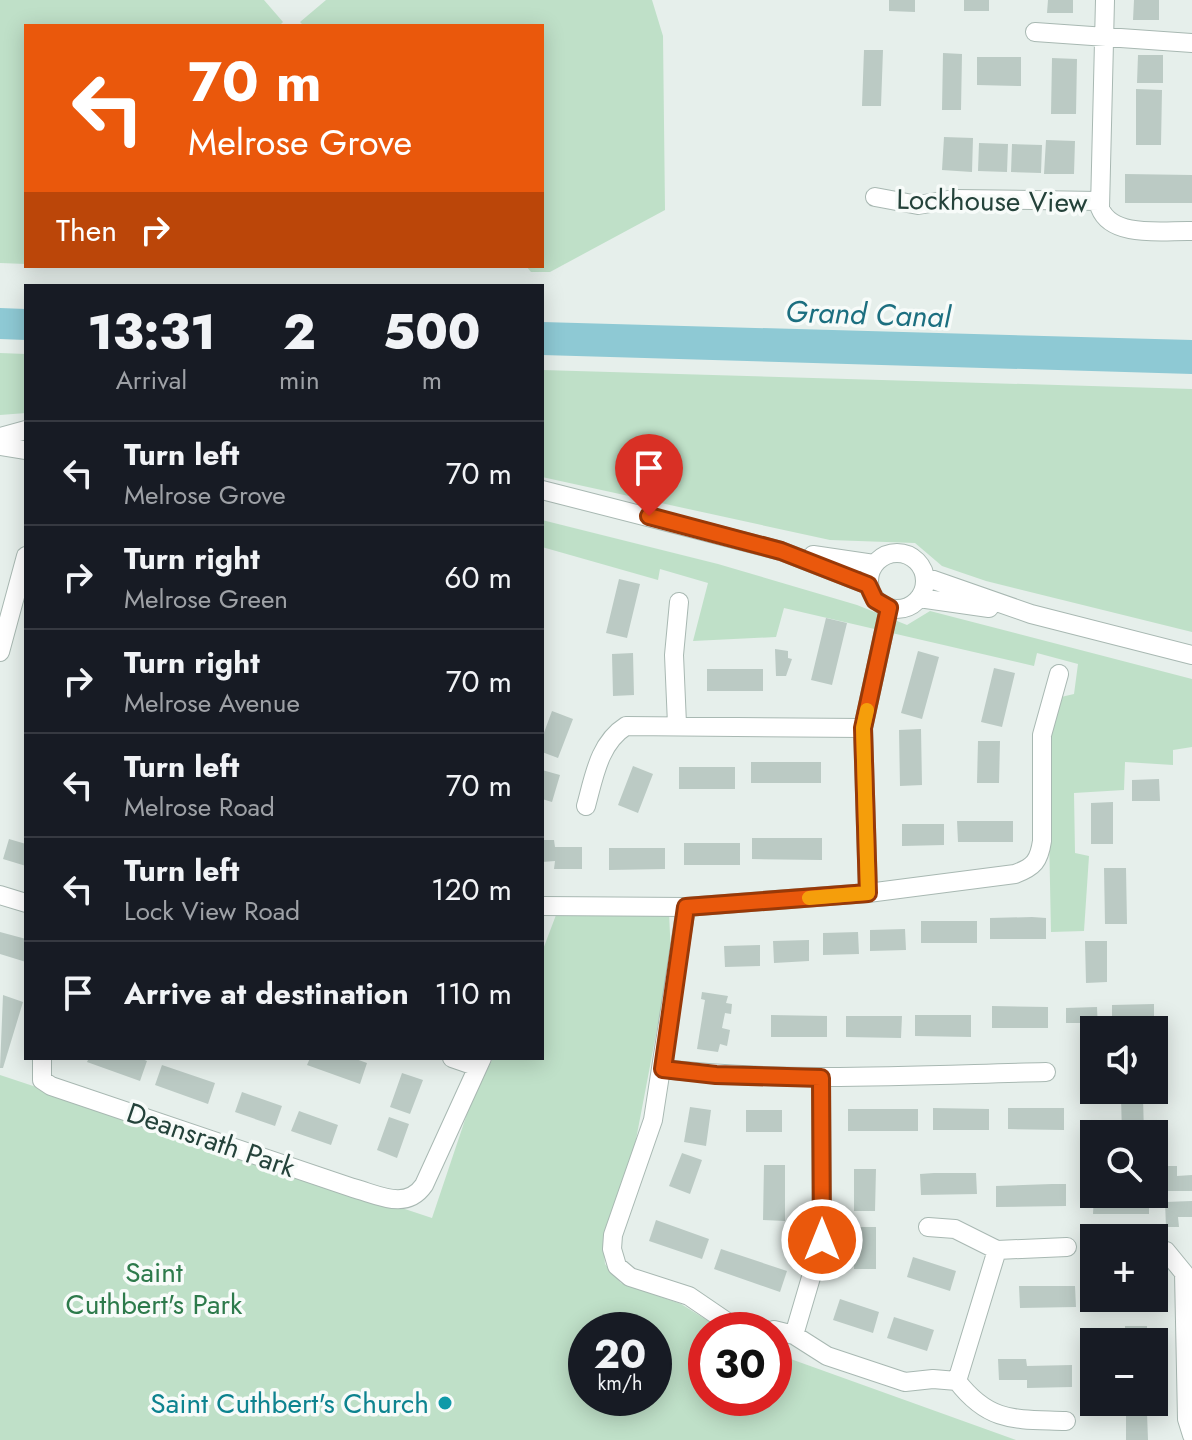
<!DOCTYPE html>
<html lang="en">
<head>
<meta charset="utf-8">
<style>
  :root { --surface:#171b24; --page:#20242c; --text:#f1f3f6; --muted:#9ea1a6; --line:#363941 }
  body { margin:0; font-family:Jost,sans-serif; background:var(--page); color:var(--text); height:100vh; display:flex; flex-direction:column; font-size:30px; white-space:nowrap }
  * { box-sizing:border-box; margin:0 }
  p { font-size:26px; color:var(--muted) }
  .icon { flex:none; width:44px; height:44px; fill:none; stroke:currentColor; stroke-width:2; stroke-linecap:round; stroke-linejoin:round }
  .map { position:relative; flex:1; overflow:hidden }
  .side { position:absolute; left:24px; top:284px; width:520px; height:776px; display:flex; flex-direction:column; background:var(--surface); border-radius:0px; box-shadow:0 4px 20px #0003 }
  .side>* { flex:none }
  .banner { position:absolute; left:24px; top:24px; width:520px; height:244px; border-radius:0px; box-shadow:0 4px 20px #0003; background:#ea580c; color:#fff; overflow:hidden }
  .tools { position:absolute; left:1080px; top:1016px; display:grid; gap:16px }
  .tools a { display:grid; place-items:center; width:88px; height:88px; border-radius:0px; background:var(--surface); box-shadow:0 4px 20px #0003; font-size:40px }
  .speed { position:absolute; left:568px; top:1312px; display:flex; gap:16px; font-size:40px; font-weight:700; text-align:center }
  .speed>* { display:grid; place-content:center; width:104px; height:104px; border-radius:50%; background:var(--surface); box-shadow:0 4px 20px #0003; line-height:1 }
  .speed small { font-size:20px; font-weight:400 }
  .speed .limit { border:12px solid #d22; background:#fff; color:#111 }
  .pin { position:absolute; display:grid; place-items:center; width:68px; height:68px; color:#fff; margin:-82px -34px; border-radius:50% 50% 50% 0; rotate:-45deg; box-shadow:0 0 8px #0007 }
  .pin .icon { rotate:45deg }
  .me { position:absolute; width:88px; margin:-44px; rotate:0deg; stroke-linejoin:round; filter:drop-shadow(0 0 6px #0008) }
  .turn { display:flex; align-items:center; gap:28px; height:168px; padding:0 32px; font-size:36px }
  .turn .icon { width:104px; height:104px; stroke-width:2.5 }
  .turn b { display:block; font-size:56px; line-height:68px }
  .then { display:flex; align-items:center; height:76px; padding:0 32px; background:#0003; gap:16px; font-size:30px }
  .eta { display:flex; justify-content:space-evenly; align-items:center; height:136px; text-align:center }
  .eta b { font-size:48px; font-weight:800; line-height:56px }
  ul { padding:0; list-style:none }
  li { display:flex; align-items:center; gap:24px; height:104px; padding:0 32px; border-top:2px solid var(--line) }
  li div { flex:1 }
  li b { display:block; font-size:30px }
  li em { font-style:normal }
  .map>svg:first-child { display:block }
  .green { fill:#bfe0c8; fill-rule:evenodd }
  .water { fill:#8ec9d4 }
  .building { fill:#bbcac4 }
  .lines { fill:none; stroke-linecap:round; stroke-linejoin:round }
  .minor-casing { stroke:#a8b8b2; stroke-width:20 }
  .minor { stroke:#fff; stroke-width:18 }
  .route-casing { stroke:#983908; stroke-width:20 }
  .route { stroke:#ea580c; stroke-width:14 }
  .slow { stroke:#f59e0b; stroke-width:14 }
  .culture-dot { fill:#0f9aa8; stroke:#f7fbf9; stroke-width:3 }
  .labels { text-anchor:middle; dominant-baseline:central; stroke-width:7; stroke-linejoin:round; paint-order:stroke }
  .street-label { font-size:28px; fill:#24423a; stroke:#f7fbf9 }
  .park-label { font-size:28px; fill:#2d7a4b; stroke:#f7fbf9 }
  .culture-label { font-size:28px; fill:#0d838f; stroke:#f7fbf9; text-anchor:end }
  .water-label { font-size:30px; font-style:italic; fill:#1c6f80; stroke:#f7fbf9 }
</style>
</head>
<body>
<div class="map">
<svg width="1192" height="1440" viewBox="0 0 1192 1440">
  <rect width="100%" height="100%" fill="#e6efeb"/>
  <path class="green" d="M0 0H264L283 22 279 26H26V264L0 263Z
    M326 0H652L663 36 665 210 550 272H531L526 266H542V26H304L300 22Z
    M0 353 26 354V413L0 415Z
    M542 370 1192 389V632L986 581 942 566 915 543 830 540 542 477Z
    M542 520 718 564 857 605 907 625 930 611 1192 679V747L1173 750V765L1125 762 1124 790 1074 793 1075 853 1089 856 1084 931 1051 932 1047 737 1061 697 1074 694 1078 664 1037 653 1034 666 784 608 776 637 693 641 708 583 660 569 658 580 542 547Z
    M669 912 671 956 634 1150 603 1241 605 1264 621 1283 681 1304 723 1330H706V1398H774V1353L1016 1440H0V1075L432 1218 470 1105 493 1058H542V952L556 915ZM586 1330H654V1398H586Z"/>
  <path class="water" d="M0 308 26 309V340L0 339Z
    M542 322 1192 340V374L542 355Z"/>
  <path class="building" d="M889 0H915V12L889 11Z
    M964 0H989V11H964Z
    M1048 0H1073V13H1047Z
    M1134 0H1159V20H1133Z
    M864 50H883L881 106H862Z
    M943 53 962 54 961 110H942Z
    M1138 55H1163V83H1137Z
    M977 57H1021V86L977 85Z
    M1052 58 1077 59 1076 114H1051Z
    M1136 89 1162 90 1161 145H1136Z
    M944 137 973 138 972 172 942 170Z
    M1046 140 1075 141 1074 174H1044Z
    M979 143 1008 144 1007 172 978 171Z
    M1012 144 1042 145 1041 173 1011 172Z
    M1125 174 1192 175V203H1125Z
    M619 579 640 584 627 638 606 633Z
    M826 618 847 623 832 685 811 680Z
    M775 649 788 651V658L792 659 786 676H776Z
    M918 651 939 657 922 719 901 713Z
    M633 653 634 695 613 696 612 654Z
    M994 668 1015 673 1002 727 981 722Z
    M707 669H763V691H707Z
    M552 711 573 719 558 758 542 752V738Z
    M921 729 922 785 900 786 899 730Z
    M978 741H1000L999 783H977Z
    M751 762H821V783H751Z
    M633 766 653 774 638 813 618 805Z
    M679 767H735V789H679Z
    M542 770 560 775 552 802 542 799Z
    M1159 779 1160 801H1132V780Z
    M1113 802V844H1091V803Z
    M957 821H1013V842H958Z
    M902 824H944V845L902 846Z
    M752 838H822V860L752 859Z
    M9 839 26 844V866L3 859Z
    M542 840H554L555 847H582V869H554L555 861 542 862Z
    M684 843H740V865H684Z
    M609 848H665V869L609 870Z
    M1104 868H1126L1127 924H1105Z
    M1032 917 1046 918V939H990V918Z
    M921 921H977V943H921Z
    M905 929 906 950 870 951V930Z
    M0 932 26 939V962L0 954Z
    M858 932 859 954 823 955V933Z
    M809 940V961L774 963 773 941Z
    M1085 941H1107V982L1086 983Z
    M760 945V966L725 967 724 946Z
    M702 992 728 996 726 1003 732 1004 731 1014 725 1013 722 1028 730 1030 727 1046 720 1044 718 1052 697 1049 705 1000 701 999Z
    M3 995 23 1002 3 1068H0Z
    M1154 1004V1026H1112V1005Z
    M992 1006 1048 1007V1028H992Z
    M1097 1007 1098 1030 1094 1032 1087 1033V1023H1066V1008Z
    M771 1015 827 1016V1037H771Z
    M915 1015H971V1037L915 1036Z
    M846 1016H902L901 1038 846 1037Z
    M1165 1046V1060L1158 1061V1079H1154V1047Z
    M89 1058H140L147 1061 140 1081 87 1062Z
    M310 1058H353L367 1063 360 1084 307 1065Z
    M162 1065 215 1083 208 1104 155 1085Z
    M402 1073 423 1080 410 1114 390 1107Z
    M242 1092 282 1106 275 1126 235 1112Z
    M1121 1097H1143L1144 1134H1122Z
    M690 1107 711 1110 706 1146 684 1142Z
    M933 1108 989 1109V1130H933Z
    M1008 1108H1064V1130L1008 1129Z
    M848 1109H918V1131H848Z
    M746 1110H782V1132H746Z
    M299 1111 338 1125 331 1145 291 1131Z
    M389 1117 409 1124 397 1158 377 1150Z
    M682 1153 702 1160 690 1194 669 1186Z
    M764 1165H785V1221L763 1220Z
    M1164 1166H1177V1176L1192 1175V1191H1165Z
    M854 1169H876L875 1211H854Z
    M934 1173H976L977 1194 921 1195 920 1174Z
    M1052 1184H1066V1206L996 1207V1186Z
    M1094 1194H1149V1214H1093Z
    M1192 1201V1217H1178L1179 1227H1166L1165 1202Z
    M656 1220 709 1239 702 1259 649 1241Z
    M855 1227H876V1269H854Z
    M721 1249 787 1271 780 1292 714 1269Z
    M913 1257 956 1271 950 1291 907 1277Z
    M1019 1286H1075L1076 1307 1020 1308Z
    M1094 1298H1141V1305L1094 1306Z
    M840 1299 879 1312 873 1333 833 1320Z
    M894 1317 934 1330 927 1351 887 1338Z
    M1125 1326H1147V1342H1125Z
    M998 1359H1026L1027 1366 1072 1365V1387L1027 1388V1380H999Z
    M1126 1413H1147L1148 1440H1126Z"/>
  <g class="lines">
    <g class="minor-casing">
      <path id="minor" d="M1105 0 1100 208C1112 239 1165 230 1192 231
        M1035 32 1192 43
        M875 197 918 205 955 199 1099 201
        M0 437 26 430
        M0 446 26 450
        M542 490 781 551 868 585
        M869 581a28 28 0 1 1 56 0a28 28 0 1 1-56 0Z
        M813 555 874 564
        M925 577 1031 614 1192 655
        M919 598 989 608
        M0 652 26 556
        M677 724 674 655 679 602
        M586 806C594 777 599 743 626 726L863 728
        M868 893 863 728 889 608
        M0 895 26 903
        M542 906 686 907 868 893 1015 874C1034 867 1039 861 1042 841V735L1059 674
        M686 907 653 1120 613 1235 612 1249 617 1266 630 1277 689 1296 733 1326 766 1330
        M42 1058V1080L51 1086 353 1188C379 1195 406 1211 424 1185L482 1058
        M452 1058 478 1067
        M663 1069C790 1083 918 1075 1046 1072
        M928 1227 955 1229 997 1250
        M1154 1251H1166L1184 1273 1187 1419 1192 1435
        M774 1330 794 1335 827 1356 905 1382 933 1379 957 1381C990 1424 1017 1419 1066 1421
        M794 1335 822 1240 821 1078
        M957 1381 997 1250 1067 1247"/>
    </g>
    <use href="#minor" class="minor"/>
  </g>
  <g class="lines">
    <g class="route-casing">
      <path id="route" d="M649 516 781 551 868 585 875 600 889 608 863 728 868 893 686 907 663 1069 716 1075 821 1078 822 1240"/>
    </g>
    <use href="#route" class="route"/>
    <path class="slow" d="M809 898 868 893 863 728 867 710"/>
  </g>
  <circle class="culture-dot" cx="445" cy="1403" r="8"/>
  <g class="labels">
    <g class="street-label">
      <text transform="translate(992 201) rotate(1)">Lockhouse View</text>
      <text transform="translate(211 1140) rotate(19)">Deansrath Park</text>
    </g>
    <g class="park-label">
      <text x="154" y="1272">Saint<tspan x="154" dy="32">Cuthbert's Park</tspan></text>
    </g>
    <g class="culture-label">
      <text x="429" y="1403">Saint Cuthbert's Church</text>
    </g>
    <g class="water-label">
      <text transform="translate(868 314) rotate(2)">Grand Canal</text>
    </g>
  </g>
</svg>
<div class="tools">
<a><svg class="icon" aria-label="sound" viewBox="0 0 24 24"><path d="M4 9h4l5-4v14l-5-4H4zM17 9q2 3 0 6"/></svg></a>
<a><svg class="icon" aria-label="search" viewBox="0 0 24 24"><circle cx="10" cy="10" r="6"/><path d="M15 15l6 6"/></svg></a>
<a>+</a>
<a>−</a>
</div>
<div class="speed"><div>20<small>km/h</small></div><div class="limit">30</div></div>
<div class="pin" style="left:649px;top:516px;background:#d93025"><svg class="icon" aria-label="arrive" viewBox="0 0 24 24"><path d="M6 21V4h12l-3 4 3 4H6"/></svg></div>
<svg class="me" style="left:822px;top:1240px" viewBox="-20 -20 40 40"><circle r="17" fill="#ea580c" stroke="#fff" stroke-width="3"/><path d="M0-11L8 9 0 5-8 9z" fill="#fff"/></svg>
<div class="banner">
<div class="turn"><svg class="icon" aria-label="left" viewBox="0 0 24 24"><path d="M17 20v-9H6M10 6l-5 5 5 5"/></svg><div><b>70 m</b>Melrose Grove</div></div>
<div class="then">Then<svg class="icon" aria-label="right" viewBox="0 0 24 24"><path d="M7 20v-9h11M14 6l5 5-5 5"/></svg></div>
</div>
<section class="side">
<div class="eta">
<div><b>13:31</b><p>Arrival</p></div>
<div><b>2</b><p>min</p></div>
<div><b>500</b><p>m</p></div>
</div>
<ul>
<li><svg class="icon" aria-label="left" viewBox="0 0 24 24"><path d="M17 20v-9H6M10 6l-5 5 5 5"/></svg><div><b>Turn left</b><p>Melrose Grove</p></div><em>70 m</em></li>
<li><svg class="icon" aria-label="right" viewBox="0 0 24 24"><path d="M7 20v-9h11M14 6l5 5-5 5"/></svg><div><b>Turn right</b><p>Melrose Green</p></div><em>60 m</em></li>
<li><svg class="icon" aria-label="right" viewBox="0 0 24 24"><path d="M7 20v-9h11M14 6l5 5-5 5"/></svg><div><b>Turn right</b><p>Melrose Avenue</p></div><em>70 m</em></li>
<li><svg class="icon" aria-label="left" viewBox="0 0 24 24"><path d="M17 20v-9H6M10 6l-5 5 5 5"/></svg><div><b>Turn left</b><p>Melrose Road</p></div><em>70 m</em></li>
<li><svg class="icon" aria-label="left" viewBox="0 0 24 24"><path d="M17 20v-9H6M10 6l-5 5 5 5"/></svg><div><b>Turn left</b><p>Lock View Road</p></div><em>120 m</em></li>
<li><svg class="icon" aria-label="arrive" viewBox="0 0 24 24"><path d="M6 21V4h12l-3 4 3 4H6"/></svg><div><b>Arrive at destination</b></div><em>110 m</em></li>
</ul>
</section>
</div>
</body>
</html>
